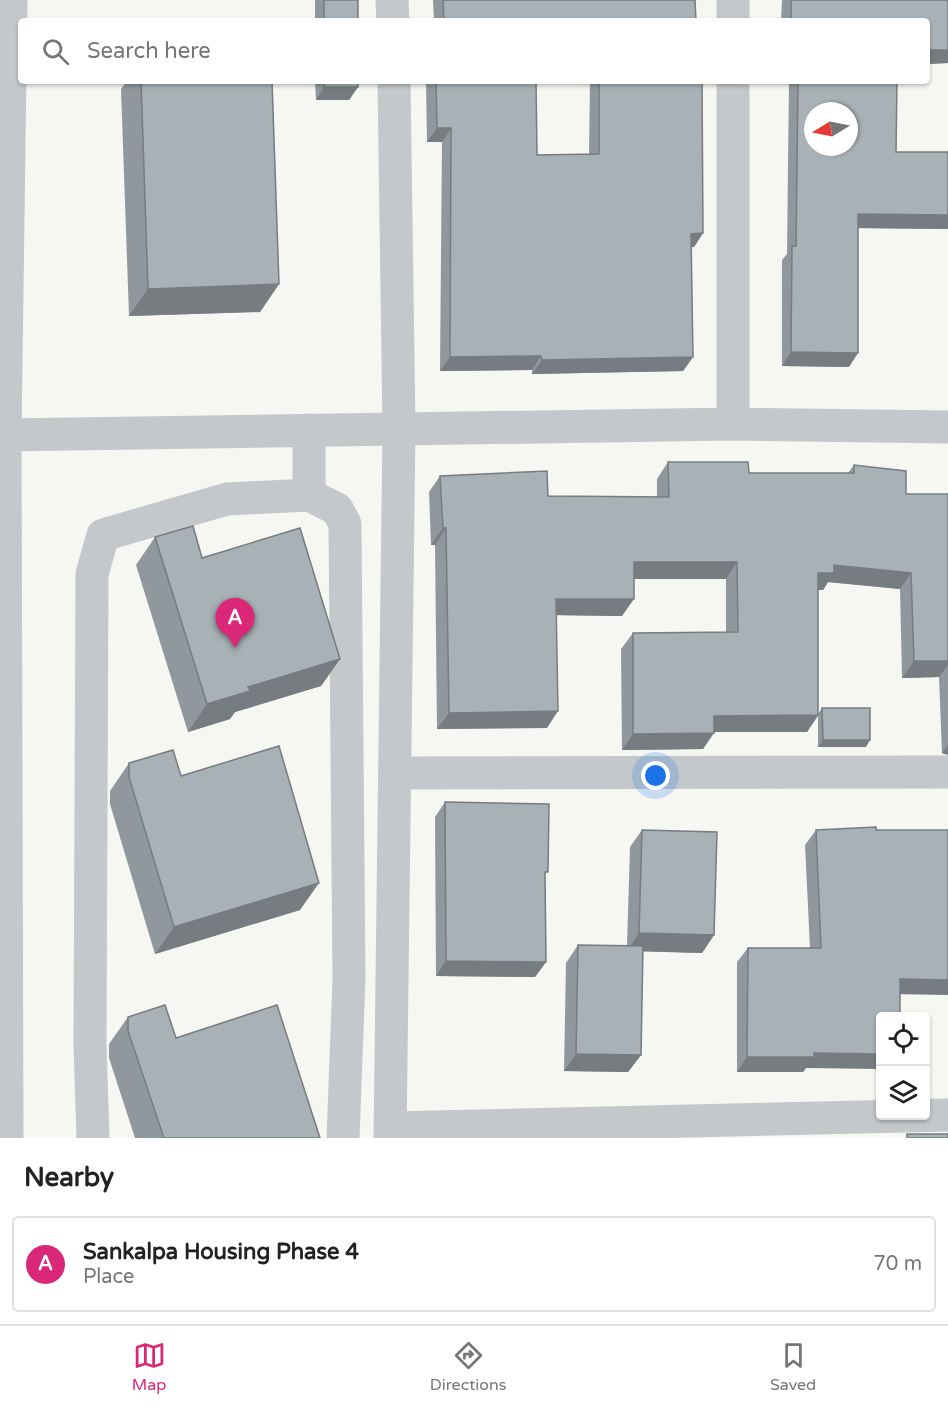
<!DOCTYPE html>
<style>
:root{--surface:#fff;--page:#f6f6f6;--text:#222;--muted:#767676;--line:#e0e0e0;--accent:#db2777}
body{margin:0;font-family:"Varela Round",sans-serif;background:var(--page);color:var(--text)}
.controls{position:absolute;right:18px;bottom:18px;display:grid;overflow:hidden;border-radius:6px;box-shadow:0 2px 4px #0004}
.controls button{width:54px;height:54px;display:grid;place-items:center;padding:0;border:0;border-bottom:2px solid var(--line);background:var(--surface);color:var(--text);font:30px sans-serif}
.compass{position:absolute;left:804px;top:102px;width:54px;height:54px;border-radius:50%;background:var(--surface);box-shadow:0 2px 4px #0004;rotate:260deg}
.you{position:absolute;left:656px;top:776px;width:21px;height:21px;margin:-15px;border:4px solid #fff;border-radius:50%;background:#1a73e8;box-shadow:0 0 0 9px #1a73e833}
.badge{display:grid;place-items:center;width:39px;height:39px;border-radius:50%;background:var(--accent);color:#fff;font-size:20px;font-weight:700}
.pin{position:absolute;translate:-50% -50px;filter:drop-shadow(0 2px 3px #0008)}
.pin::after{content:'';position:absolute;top:32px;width:21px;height:18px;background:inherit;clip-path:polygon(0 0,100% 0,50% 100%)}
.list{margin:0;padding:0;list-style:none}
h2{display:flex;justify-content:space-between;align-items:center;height:78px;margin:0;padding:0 24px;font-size:26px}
h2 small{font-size:20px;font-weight:400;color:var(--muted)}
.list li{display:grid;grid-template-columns:39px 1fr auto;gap:18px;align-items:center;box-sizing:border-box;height:96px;margin:0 12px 12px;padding:0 12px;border:2px solid var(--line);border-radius:6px}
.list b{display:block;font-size:22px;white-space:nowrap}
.list p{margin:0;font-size:20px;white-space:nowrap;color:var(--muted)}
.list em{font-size:20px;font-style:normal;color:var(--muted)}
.icon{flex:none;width:33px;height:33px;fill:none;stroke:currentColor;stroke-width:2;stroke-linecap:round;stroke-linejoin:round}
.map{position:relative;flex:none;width:948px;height:1138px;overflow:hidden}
.search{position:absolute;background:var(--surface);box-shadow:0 2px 4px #0004;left:18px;right:18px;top:18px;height:66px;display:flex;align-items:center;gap:15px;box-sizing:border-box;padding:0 21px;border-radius:6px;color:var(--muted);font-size:22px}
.sheet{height:186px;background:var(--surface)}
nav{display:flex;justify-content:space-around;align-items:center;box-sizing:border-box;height:84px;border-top:2px solid var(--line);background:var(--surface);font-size:16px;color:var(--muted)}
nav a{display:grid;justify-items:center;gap:3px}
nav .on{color:var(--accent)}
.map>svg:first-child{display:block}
</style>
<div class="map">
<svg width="948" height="1138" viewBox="0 0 948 1138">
<rect width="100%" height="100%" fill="#f6f6f3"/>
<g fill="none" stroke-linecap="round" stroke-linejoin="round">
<path stroke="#c4c8cb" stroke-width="33" d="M 392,0 L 393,21
M 733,21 L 733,0
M 733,424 L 733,81
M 309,430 L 309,495
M 5,435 L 733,424 L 948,427
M 396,773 L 948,772
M 390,1128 L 948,1115
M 7,1138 L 5,435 L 11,0
M 93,1138 L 90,1045 L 92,574 L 103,535 L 227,499 L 309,495 L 337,509 L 345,524 L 349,979 L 343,1138
M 390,1138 L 399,429 L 394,81"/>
</g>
<path fill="#90989d" d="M 315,0 L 358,0 L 358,21 L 315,21 Z
M 433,0 L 695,0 L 696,21 L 434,21 Z
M 782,0 L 948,0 L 948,63 L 927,64 L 927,21 L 781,21 Z
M 127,81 L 272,81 L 279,284 L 260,312 L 129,316 L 121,89 Z
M 315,81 L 358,81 L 358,87 L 349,100 L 316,100 Z
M 427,81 L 536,81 L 537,155 L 589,154 L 590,81 L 702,81 L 703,233 L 694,247 L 691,247 L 693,357 L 683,371 L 532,374 L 532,370 L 440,371 L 442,142 L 427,142 L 426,83 Z
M 789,81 L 897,81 L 896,152 L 948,229 L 858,228 L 849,367 L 782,366 L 782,260 L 787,254 Z
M 668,462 L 749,473 L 848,473 L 854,465 L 906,494 L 948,494 L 948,755 L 942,753 L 939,677 L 902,678 L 900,589 L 828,582 L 823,590 L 818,590 L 818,714 L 822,708 L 866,747 L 818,747 L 818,716 L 807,732 L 714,732 L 703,749 L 622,750 L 621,649 L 633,633 L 726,632 L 726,579 L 634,579 L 622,616 L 557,615 L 547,728 L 437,729 L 435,545 L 431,545 L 429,492 L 440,476 L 548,496 L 657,497 L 657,479 Z
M 155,537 L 202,558 L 340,659 L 321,686 L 235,712 L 230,719 L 188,732 L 136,565 Z
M 129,763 L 181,776 L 300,910 L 155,954 L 110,804 L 110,791 Z
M 445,802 L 545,875 L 546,962 L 535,977 L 436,976 L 435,817 Z
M 642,830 L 714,935 L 702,953 L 643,951 L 641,1055 L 628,1072 L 564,1071 L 566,963 L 578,945 L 627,946 L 630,847 Z
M 816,830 L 900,994 L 806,1068 L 803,1072 L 737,1072 L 737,962 L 748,948 L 810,948 L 805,845 Z
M 128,1017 L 176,1038 L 320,1138 L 135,1138 L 109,1058 L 109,1044 Z"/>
<path fill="#767c7f" d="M 927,50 L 948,50 L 948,63 L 927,64 Z
M 324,87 L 358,87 L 349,100 L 316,100 Z
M 437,128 L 451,128 L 442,142 L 427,142 Z
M 858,214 L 948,215 L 948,229 L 848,228 Z
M 703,233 L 694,247 L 681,248 L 691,234 Z
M 279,284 L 260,312 L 129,316 L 148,289 Z
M 791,352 L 858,353 L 849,367 L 782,366 Z
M 541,356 L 532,370 L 440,371 L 450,357 Z
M 693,357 L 683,371 L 532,374 L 542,360 Z
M 443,528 L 446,528 L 435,545 L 431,545 Z
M 634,562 L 737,562 L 726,579 L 622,579 Z
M 834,565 L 911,573 L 900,589 L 828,582 L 823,590 L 806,590 L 818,573 Z
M 556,599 L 634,599 L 622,616 L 545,615 Z
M 340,659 L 321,686 L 235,712 L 230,719 L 188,732 L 207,704 L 248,687 Z
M 914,661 L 948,661 L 948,665 L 939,677 L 902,678 Z
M 558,711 L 547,728 L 437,729 L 449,713 Z
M 818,715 L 807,732 L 702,732 L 714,716 Z
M 714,733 L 703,749 L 622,750 L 633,734 Z
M 823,740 L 870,740 L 866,747 L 818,747 Z
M 948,745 L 948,755 L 942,753 Z
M 319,883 L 300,910 L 155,954 L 174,927 Z
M 639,933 L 714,935 L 702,953 L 627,951 Z
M 446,961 L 546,962 L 535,977 L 436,976 Z
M 900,979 L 948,980 L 948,995 L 890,994 Z
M 814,1053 L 880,1054 L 880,1069 L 806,1068 L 803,1072 L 737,1072 L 747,1057 Z
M 576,1054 L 641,1055 L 628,1072 L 564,1071 Z"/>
<path fill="#a8b1b6" stroke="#767c7f" stroke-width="1.5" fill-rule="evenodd" d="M 324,0 L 358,0 L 358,21 L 324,21 Z
M 443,0 L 695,0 L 696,21 L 444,21 Z
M 791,0 L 948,0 L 948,50 L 927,50 L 927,21 L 791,21 Z
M 141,81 L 272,81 L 279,284 L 148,289 Z
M 324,81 L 358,81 L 358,87 L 324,87 Z
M 436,81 L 536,81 L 537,155 L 599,154 L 599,81 L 702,81 L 703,233 L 691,234 L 693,357 L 542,360 L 541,356 L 450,357 L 451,128 L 437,128 Z
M 798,81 L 897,81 L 896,152 L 948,152 L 948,215 L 858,214 L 858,353 L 791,352 L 792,246 L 796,246 ZM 813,111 L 849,111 L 849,147 L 813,147 Z
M 668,462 L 748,462 L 749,473 L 854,473 L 854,465 L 906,471 L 906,494 L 948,494 L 948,661 L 914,661 L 911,573 L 834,565 L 834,573 L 818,573 L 818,715 L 714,716 L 714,733 L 633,734 L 633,633 L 738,632 L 737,562 L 634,562 L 634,599 L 556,599 L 558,711 L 449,713 L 446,528 L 443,528 L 440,476 L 547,471 L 548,496 L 669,497 Z
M 193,526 L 202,558 L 300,528 L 340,659 L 248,687 L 250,691 L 207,704 L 155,537 Z
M 822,708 L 870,708 L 870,740 L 823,740 Z
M 279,746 L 319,883 L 174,927 L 129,777 L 129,763 L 173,750 L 181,776 Z
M 445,802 L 549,804 L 548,872 L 545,872 L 546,962 L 446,961 Z
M 876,827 L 876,830 L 948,830 L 948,980 L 900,979 L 900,1017 L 880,1017 L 880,1054 L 814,1053 L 814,1057 L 747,1057 L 748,948 L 821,948 L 816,830 Z
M 642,830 L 717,832 L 714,935 L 639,933 Z
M 578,945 L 643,946 L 641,1055 L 576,1054 Z
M 165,1005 L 176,1038 L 277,1005 L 320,1138 L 164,1138 L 128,1031 L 128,1017 Z
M 907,1134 L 948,1134 L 948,1138 L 907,1138 Z"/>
</svg>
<div class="controls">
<button><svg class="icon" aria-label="locate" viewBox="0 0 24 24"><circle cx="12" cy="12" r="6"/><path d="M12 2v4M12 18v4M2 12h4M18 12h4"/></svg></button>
<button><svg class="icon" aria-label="layers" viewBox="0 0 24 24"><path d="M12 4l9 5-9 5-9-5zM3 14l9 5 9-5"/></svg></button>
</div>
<svg class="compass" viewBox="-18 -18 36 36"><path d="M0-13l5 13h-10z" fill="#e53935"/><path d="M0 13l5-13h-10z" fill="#767676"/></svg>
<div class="you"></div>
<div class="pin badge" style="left:235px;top:648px">A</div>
<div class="search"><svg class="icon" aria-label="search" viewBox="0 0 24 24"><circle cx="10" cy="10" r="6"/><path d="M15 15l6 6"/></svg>Search here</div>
</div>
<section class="sheet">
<h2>Nearby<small></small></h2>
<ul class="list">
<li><span class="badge">A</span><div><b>Sankalpa Housing Phase 4</b><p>Place</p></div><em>70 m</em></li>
</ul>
</section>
<nav>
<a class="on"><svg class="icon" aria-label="map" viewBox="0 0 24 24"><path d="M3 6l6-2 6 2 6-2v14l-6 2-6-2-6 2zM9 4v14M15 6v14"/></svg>Map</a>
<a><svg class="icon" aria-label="directions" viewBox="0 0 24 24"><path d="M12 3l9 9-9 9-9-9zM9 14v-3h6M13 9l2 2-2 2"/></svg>Directions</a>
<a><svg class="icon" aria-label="saved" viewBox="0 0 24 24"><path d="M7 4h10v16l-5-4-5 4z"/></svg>Saved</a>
</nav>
